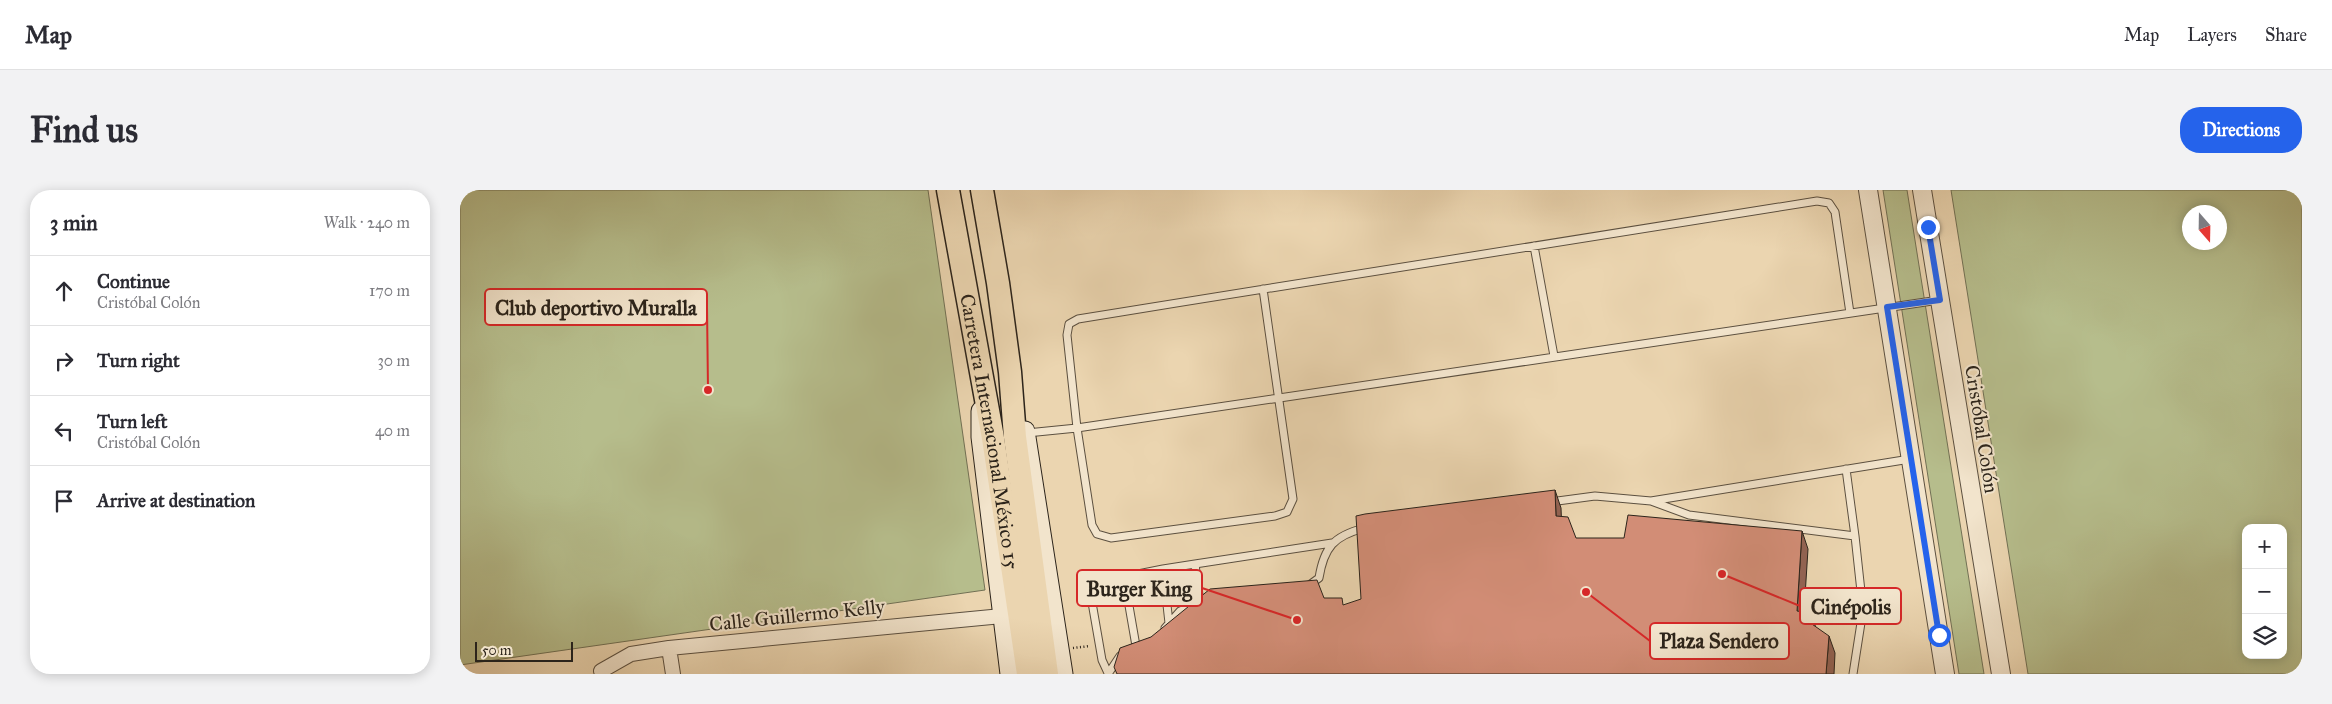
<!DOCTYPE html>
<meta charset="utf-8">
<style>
:root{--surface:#fff;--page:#f2f2f3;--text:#2b2b33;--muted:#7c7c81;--line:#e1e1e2;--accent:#2563eb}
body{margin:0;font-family:"IM FELL Great Primer",serif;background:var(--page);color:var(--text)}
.controls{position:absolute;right:15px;bottom:15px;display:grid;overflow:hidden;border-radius:10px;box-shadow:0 2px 12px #0003}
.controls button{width:45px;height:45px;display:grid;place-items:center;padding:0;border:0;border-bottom:1px solid var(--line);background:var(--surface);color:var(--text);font:25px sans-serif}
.compass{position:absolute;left:1722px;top:15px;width:45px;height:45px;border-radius:50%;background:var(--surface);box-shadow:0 2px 12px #0003;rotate:160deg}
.scale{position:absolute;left:15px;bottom:12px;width:98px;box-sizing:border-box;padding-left:5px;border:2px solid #2c241b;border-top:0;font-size:14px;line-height:18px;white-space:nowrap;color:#2c241b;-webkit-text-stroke:4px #f2e4cc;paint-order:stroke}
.stop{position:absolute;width:15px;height:15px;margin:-11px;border:4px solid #2563eb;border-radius:50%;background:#fff}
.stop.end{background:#2563eb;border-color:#fff;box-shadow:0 1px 5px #0008}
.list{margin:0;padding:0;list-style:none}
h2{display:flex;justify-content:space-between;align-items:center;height:65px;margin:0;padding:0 20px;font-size:21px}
h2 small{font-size:16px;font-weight:400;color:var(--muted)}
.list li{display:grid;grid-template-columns:32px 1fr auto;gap:15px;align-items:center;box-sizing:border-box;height:70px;padding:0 20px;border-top:1px solid var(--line)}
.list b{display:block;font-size:19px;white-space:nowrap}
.list p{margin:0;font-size:16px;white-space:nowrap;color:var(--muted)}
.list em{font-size:16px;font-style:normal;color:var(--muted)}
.icon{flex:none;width:28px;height:28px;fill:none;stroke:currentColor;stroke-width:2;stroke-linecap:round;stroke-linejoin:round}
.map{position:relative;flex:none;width:1842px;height:484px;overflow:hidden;border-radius:20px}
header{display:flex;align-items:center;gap:30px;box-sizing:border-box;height:70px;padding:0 25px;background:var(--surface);border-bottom:1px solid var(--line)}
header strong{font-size:24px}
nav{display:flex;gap:28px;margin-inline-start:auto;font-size:18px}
.intro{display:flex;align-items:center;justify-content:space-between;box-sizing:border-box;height:120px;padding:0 30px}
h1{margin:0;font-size:35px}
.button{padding:12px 22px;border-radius:20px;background:var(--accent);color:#fff;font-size:18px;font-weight:700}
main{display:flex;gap:30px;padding:0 30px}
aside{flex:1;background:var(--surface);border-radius:20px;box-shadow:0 2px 12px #0003}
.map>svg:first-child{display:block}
</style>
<header>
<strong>Map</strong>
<nav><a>Map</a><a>Layers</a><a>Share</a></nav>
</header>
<div class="intro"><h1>Find us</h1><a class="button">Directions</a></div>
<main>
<aside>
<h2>3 min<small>Walk · 240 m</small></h2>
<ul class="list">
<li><svg class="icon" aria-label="ahead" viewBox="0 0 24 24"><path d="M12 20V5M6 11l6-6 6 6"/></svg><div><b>Continue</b><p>Cristóbal Colón</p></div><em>170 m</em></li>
<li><svg class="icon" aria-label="right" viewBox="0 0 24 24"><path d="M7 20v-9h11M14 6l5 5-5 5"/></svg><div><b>Turn right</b></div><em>30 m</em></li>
<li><svg class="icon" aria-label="left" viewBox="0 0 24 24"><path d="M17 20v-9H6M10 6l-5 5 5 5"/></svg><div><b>Turn left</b><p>Cristóbal Colón</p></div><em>40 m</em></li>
<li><svg class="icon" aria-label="arrive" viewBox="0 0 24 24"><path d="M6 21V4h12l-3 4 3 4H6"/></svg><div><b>Arrive at destination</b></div></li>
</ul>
</aside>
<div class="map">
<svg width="1842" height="484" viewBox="0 0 1842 484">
<rect width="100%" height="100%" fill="#ebd5b0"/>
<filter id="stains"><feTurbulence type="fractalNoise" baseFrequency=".004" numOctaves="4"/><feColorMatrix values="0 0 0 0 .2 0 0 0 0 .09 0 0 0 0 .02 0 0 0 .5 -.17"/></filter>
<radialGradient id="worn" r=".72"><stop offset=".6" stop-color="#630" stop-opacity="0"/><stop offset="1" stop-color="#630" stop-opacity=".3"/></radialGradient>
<path fill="#b6bd8c" stroke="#717054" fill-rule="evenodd" d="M 0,0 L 468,0 L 525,400 L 0,475 Z
M 1423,0 L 1447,0 L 1524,484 L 1499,484 Z
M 1491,0 L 1842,0 L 1842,484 L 1568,484 ZM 1730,22 L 1760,22 L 1760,52 L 1730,52 ZM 1786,338 L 1823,338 L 1823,465 L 1786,465 Z"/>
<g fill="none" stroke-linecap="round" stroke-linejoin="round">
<g stroke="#5c5040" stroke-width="9">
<path id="service" d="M 1074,56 L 1094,166
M 803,99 L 833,309 L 827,322 L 815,326 L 651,348 L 637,344 L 632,335 L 617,238 L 607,145 L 609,134 L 618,129 C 864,89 1110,50 1357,11 L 1369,13 L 1375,22 L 1390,123
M 567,243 L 617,238 L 1479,110
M 1386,279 L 1395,346 L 1403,420 L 1393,484
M 1191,311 L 1229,325 L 1395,346
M 1090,312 L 1135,306 L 1191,311 L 1450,269
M 664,387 L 676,456
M 848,396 L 859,388 C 864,357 874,346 904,338
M 740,413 L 735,374 L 872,353
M 709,433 L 703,379 L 735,374
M 705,438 L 720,421 L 733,416
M 648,483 L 642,470 L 630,401 L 643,391 L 703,379
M 648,484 L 660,466"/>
</g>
<g stroke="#5c5040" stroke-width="16">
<path id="minor" d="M 209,458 L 213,484
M 141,481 L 171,464 L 209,458 L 542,426"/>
</g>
<g stroke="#5c5040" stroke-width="20">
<path id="tertiary" d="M 1408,0 L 1485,484
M 1462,0 L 1541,484"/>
</g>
<g stroke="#2c241b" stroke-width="21">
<path id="secondary" d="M 521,221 L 521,247 L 550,484
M 565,241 L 603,484"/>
</g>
<g stroke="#2c241b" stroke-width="25">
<g id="trunk">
<path id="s1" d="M 488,0 L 533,248 L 568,484"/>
<path d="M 522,0 L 538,93 L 550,182 L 555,247 L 587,484"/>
</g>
</g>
<path stroke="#2c241b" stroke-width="2.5" stroke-dasharray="1 2.5" stroke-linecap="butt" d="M 613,458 L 630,456"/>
<use href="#service" stroke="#f2e4cc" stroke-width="7"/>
<use href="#minor" stroke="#f2e4cc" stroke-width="14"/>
<use href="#tertiary" stroke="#f2e4cc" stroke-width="18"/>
<use href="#secondary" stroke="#f2e4cc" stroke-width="19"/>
<use href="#trunk" stroke="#ebd5b0" stroke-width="22"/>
</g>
<path fill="#936353" stroke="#2c241b" d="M 1095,300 L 1101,318 L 1102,343 L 1096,326 Z
M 1342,341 L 1348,359 L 1343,438 L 1337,421 Z
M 1350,423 L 1357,440 L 1349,432 Z
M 1369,446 L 1375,463 L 1374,484 L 1366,484 Z"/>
<path fill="#d28d76" stroke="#2c241b" d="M 1095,300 L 1096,326 L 1108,327 L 1116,348 L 1164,348 L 1168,325 L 1342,341 L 1337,421 L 1350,423 L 1349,432 L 1369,446 L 1366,484 L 657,484 L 654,477 L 660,458 L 691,447 L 750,399 L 857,390 L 864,408 L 882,408 L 883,415 L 901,409 L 896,326 L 905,324 Z"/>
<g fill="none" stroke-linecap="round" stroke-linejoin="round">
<path stroke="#2563eb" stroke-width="6" d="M 1468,37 L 1480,110 L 1427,117 L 1479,445"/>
</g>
<g text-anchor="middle" stroke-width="4" stroke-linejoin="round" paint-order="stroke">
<g font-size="20" fill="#2c241b" stroke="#f2e4cc">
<text transform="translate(1522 239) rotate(81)" y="7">Cristóbal Colón</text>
<text dy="7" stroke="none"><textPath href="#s1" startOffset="245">Carretera Internacional México 15</textPath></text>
<text transform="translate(337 425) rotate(-6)" y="7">Calle Guillermo Kelly</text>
</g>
</g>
<path fill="none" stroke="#d62828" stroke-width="2" d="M248 200L247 117M837 430L742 398M1262 384L1340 416M1126 402L1190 451"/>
<g fill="#d62828" stroke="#f2e4cc" stroke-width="2">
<circle cx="248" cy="200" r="5"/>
<circle cx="837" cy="430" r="5"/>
<circle cx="1262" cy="384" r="5"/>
<circle cx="1126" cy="402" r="5"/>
</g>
<g fill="#f2e4cc" stroke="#d62828" stroke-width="2">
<rect x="25" y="99" width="222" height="36" rx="5"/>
<rect x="617" y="380" width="125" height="36" rx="5"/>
<rect x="1340" y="398" width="101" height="36" rx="5"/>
<rect x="1190" y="433" width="139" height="36" rx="5"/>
</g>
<g font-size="21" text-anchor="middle" font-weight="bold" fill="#2c241b">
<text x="136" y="125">Club deportivo Muralla</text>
<text x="679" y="406">Burger King</text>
<text x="1391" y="424">Cinépolis</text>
<text x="1259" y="458">Plaza Sendero</text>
</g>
<rect width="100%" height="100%" filter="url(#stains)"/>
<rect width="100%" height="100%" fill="url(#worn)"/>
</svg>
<div class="controls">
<button>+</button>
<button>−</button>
<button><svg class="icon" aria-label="layers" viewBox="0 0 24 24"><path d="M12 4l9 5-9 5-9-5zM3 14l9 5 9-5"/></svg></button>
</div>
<svg class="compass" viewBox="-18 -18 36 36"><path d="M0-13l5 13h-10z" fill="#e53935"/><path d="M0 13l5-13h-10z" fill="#7c7c81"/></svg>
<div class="scale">50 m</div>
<div class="stop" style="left:1479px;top:445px"></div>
<div class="stop end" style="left:1468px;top:37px"></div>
</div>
</main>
